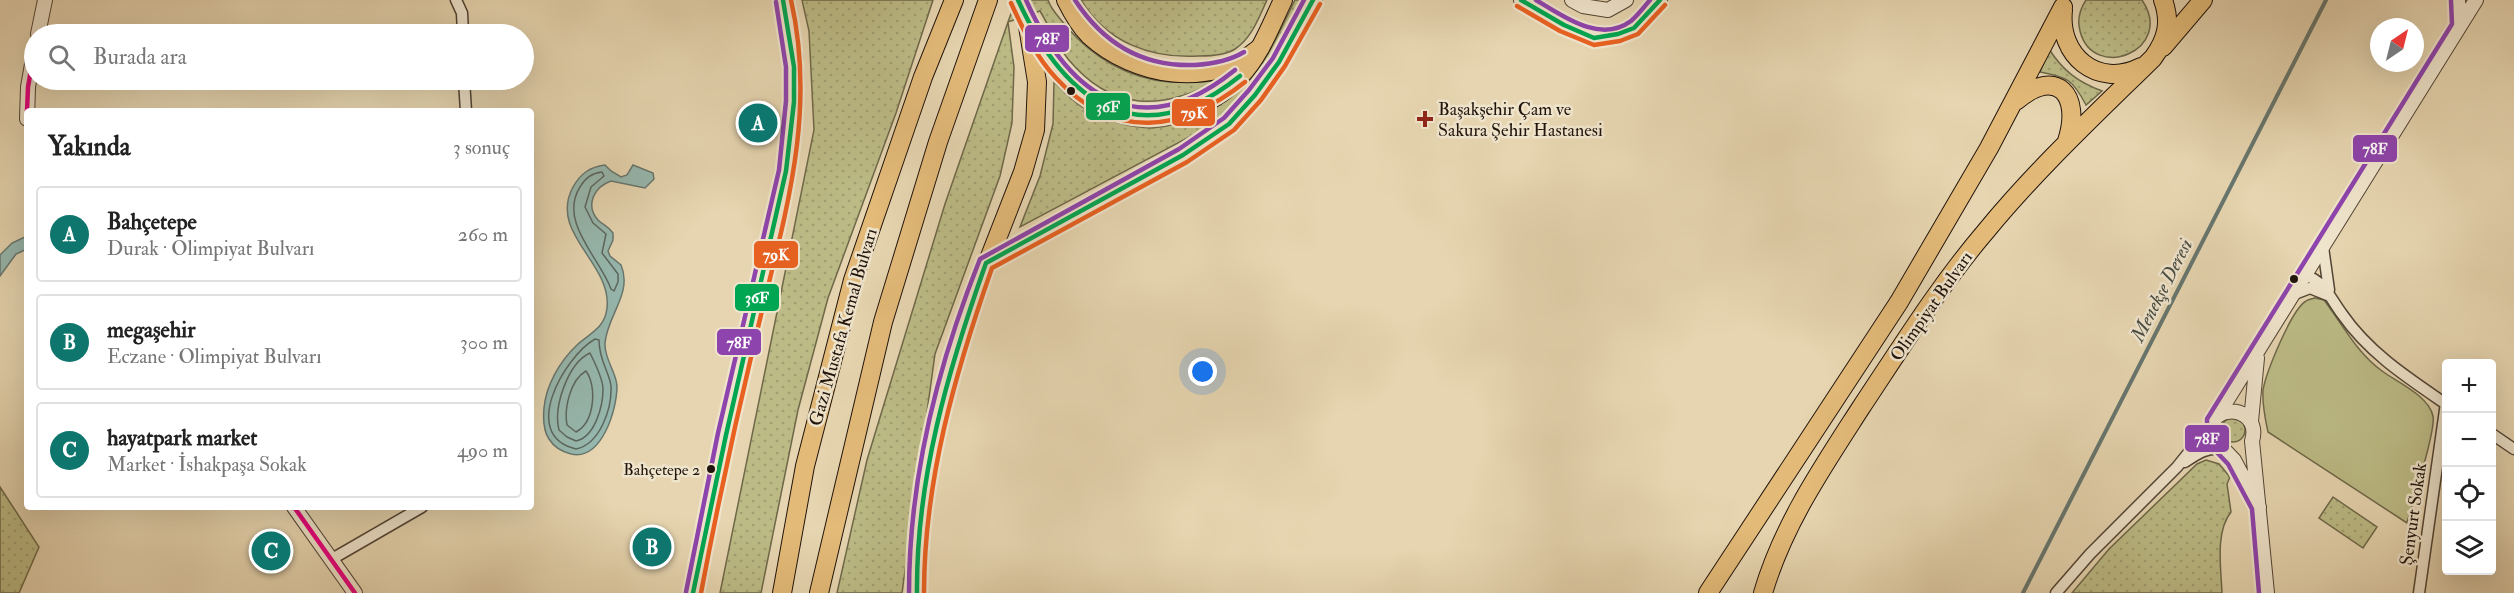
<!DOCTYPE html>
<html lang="tr">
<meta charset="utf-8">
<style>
:root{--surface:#fff;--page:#f6f6f6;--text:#222;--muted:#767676;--line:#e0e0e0;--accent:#0f766e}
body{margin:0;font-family:"IM FELL Double Pica",serif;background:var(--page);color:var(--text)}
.controls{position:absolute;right:18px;bottom:18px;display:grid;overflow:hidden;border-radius:6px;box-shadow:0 6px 24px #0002}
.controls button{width:54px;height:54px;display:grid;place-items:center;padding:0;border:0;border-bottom:2px solid var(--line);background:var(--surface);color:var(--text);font:30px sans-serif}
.compass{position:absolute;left:2370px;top:18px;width:54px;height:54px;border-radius:50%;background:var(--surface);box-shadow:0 6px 24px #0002;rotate:35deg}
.you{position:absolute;left:1203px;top:372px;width:21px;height:21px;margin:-15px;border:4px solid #fff;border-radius:50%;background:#1a73e8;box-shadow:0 0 0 9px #1a73e833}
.badge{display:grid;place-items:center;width:39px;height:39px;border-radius:50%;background:var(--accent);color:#fff;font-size:20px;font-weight:700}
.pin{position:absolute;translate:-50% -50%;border:3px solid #fff;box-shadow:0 2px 6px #0006}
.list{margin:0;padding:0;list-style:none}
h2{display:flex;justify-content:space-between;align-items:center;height:78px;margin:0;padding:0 24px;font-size:26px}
h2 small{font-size:20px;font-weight:400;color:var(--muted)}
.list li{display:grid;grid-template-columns:39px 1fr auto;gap:18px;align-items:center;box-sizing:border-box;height:96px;margin:0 12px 12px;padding:0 12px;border:2px solid var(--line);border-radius:6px}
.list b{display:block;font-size:22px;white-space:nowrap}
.list p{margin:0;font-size:20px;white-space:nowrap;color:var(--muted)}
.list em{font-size:20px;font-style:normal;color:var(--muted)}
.icon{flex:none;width:33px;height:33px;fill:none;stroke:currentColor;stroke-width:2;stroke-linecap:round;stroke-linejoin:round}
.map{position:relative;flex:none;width:2514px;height:593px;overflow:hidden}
.search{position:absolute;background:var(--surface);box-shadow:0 6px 24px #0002;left:24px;top:24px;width:510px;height:66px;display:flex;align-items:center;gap:15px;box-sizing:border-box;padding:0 21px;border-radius:33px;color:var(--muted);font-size:22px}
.panel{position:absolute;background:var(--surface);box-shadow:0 6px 24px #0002;left:24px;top:108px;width:510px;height:402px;border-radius:6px}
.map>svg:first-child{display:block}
</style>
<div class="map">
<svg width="2514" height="593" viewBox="0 0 2514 593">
<defs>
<pattern id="grass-dots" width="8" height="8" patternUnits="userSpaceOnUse" patternTransform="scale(1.5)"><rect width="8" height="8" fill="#bcbb86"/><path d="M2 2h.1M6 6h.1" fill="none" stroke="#a1a072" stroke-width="1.8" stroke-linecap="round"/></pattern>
</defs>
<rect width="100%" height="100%" fill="#e6d5b0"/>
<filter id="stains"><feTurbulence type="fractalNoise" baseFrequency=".00333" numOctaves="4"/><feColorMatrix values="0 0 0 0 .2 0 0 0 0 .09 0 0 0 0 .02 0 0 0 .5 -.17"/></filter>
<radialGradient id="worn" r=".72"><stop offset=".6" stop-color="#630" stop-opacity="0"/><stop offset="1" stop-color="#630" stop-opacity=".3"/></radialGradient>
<path fill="url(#grass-dots)" stroke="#6e6849" stroke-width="1.5" d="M 802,0 L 933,0 L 896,113 L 828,298 L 798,410 L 761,593 L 720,593 L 814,130 L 809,31 Z
M 1016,0 L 1048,0 C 1051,10 1060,18 1066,26 C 1092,57 1129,79 1170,82 C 1185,83 1201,81 1217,81 C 1161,111 1111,111 1068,59 C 1057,45 1049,26 1040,11 L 1008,22 L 1014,67 L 1012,123 L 1000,176 L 935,354 L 902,593 L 837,593 L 867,460 L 945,204 L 1008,22 Z
M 1081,0 L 1267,0 C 1259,17 1252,38 1235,49 C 1226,55 1209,56 1199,56 C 1151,59 1106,42 1081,0 Z
M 1295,0 L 1303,0 L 1269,65 L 1250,91 L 1210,126 L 1020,227 L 1040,176 L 1053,124 L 1054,82 C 1064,91 1074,103 1086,109 C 1104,120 1130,128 1152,128 C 1185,126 1224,107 1246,84 C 1268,60 1281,28 1295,0 Z
M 2086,0 L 2142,0 C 2176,50 2093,83 2080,31 C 2077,20 2080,9 2086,0 Z
M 2049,49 C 2063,71 2078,82 2102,91 L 2086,105 C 2073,80 2068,77 2040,72 Z
M2221 430a12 12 0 1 1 24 0a12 12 0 1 1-24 0Z
M 2206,460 L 2219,464 L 2230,477 L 2227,484 L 2231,512 C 2215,532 2221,568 2222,593 L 2072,593 L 2109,549 L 2197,464 Z
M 0,487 L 39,547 L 19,593 L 0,593 Z
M 2333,497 L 2377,527 L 2363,548 L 2319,518 Z"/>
<path fill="#bcbb86" stroke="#6e6849" stroke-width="1.5" d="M 2315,298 L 2324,300 C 2343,325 2356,352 2382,371 C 2397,382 2429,396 2433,416 C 2436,431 2412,503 2407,523 L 2268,432 C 2265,418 2262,405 2263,390 C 2266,373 2291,310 2306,301 C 2309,299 2312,299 2315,298 Z"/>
<path fill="#96b8af" stroke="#67766e" stroke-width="1.5" d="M 605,165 L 611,171 L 621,177 L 627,175 L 633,165 L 653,173 L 654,179 L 645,188 L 611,181 C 594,187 585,205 598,220 C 603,225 608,226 613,233 L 613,240 L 608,251 L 610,256 L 621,265 C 633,293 607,316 605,343 C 604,359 616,371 617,386 C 617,409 602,461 571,454 C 563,452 554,447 549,439 C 543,430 543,419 544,408 C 546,385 560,361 577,345 C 590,333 605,328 607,308 C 612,263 548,233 573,187 C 581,173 590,167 605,165 Z
M 27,236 L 27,249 L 16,254 L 0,276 L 0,255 L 12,243 Z"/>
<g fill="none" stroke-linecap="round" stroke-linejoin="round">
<path stroke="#5b665e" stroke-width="1.5" d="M 602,172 L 604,176 L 591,187 L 585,207 L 593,223 L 606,234 L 602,253 L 618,274 L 618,282 L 614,291 L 611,289 C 600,258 558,222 580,187 C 585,178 592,173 602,172 Z
M 595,339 L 599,340 C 599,361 609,371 611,386 C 612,409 600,444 576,449 C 519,436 564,357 595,339 Z
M 590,353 C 594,361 603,379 603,389 C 603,406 595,437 576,441 L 567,437 L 559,430 C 553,407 568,363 590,353 Z
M 586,371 C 597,386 595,422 576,432 L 567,425 C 564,409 570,380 586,371 Z"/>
<path stroke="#67766e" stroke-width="4" d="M 2023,593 L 2326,0"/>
<path stroke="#beae8f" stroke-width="18" stroke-dasharray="18 9" stroke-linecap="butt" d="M 1018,0 L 1027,20"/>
<g stroke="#524435" stroke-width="13">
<path id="minor" d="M 456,0 L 462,13 L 463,34
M 464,80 L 466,111
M 2323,247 L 2329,290
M 2305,275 C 2325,282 2330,298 2342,314 C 2369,353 2408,378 2446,404
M 2292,295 L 2310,288 L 2330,296
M 2492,434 L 2514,449
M 2185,462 C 2198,453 2207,447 2223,449
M 332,559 L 422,507
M 2056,593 L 2090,554 L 2177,467 L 2214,421
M 2419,593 L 2446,403"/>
</g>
<g stroke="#524435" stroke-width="16">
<path id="tertiary" d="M 1521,0 L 1564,25 L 1594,38 L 1618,34 L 1634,28 L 1660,0
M 1572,0 L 1583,6 L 1608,10 L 1626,0
M 2458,0 L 2460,25
M 38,34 L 45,0
M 27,119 L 28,87 L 34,53
M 2217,416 C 2237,404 2259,418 2252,441 L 2267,593
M 2251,421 L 2257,358
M 294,507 L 355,593
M 2259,507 L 2234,460 L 2214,439 L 2214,421 L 2476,0"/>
</g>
<g stroke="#20140c" stroke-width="20">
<path id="primary" d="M 2063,10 C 2058,55 2097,89 2141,67
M 1031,27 C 1041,42 1050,60 1061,73 C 1108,128 1192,129 1240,76 C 1260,55 1271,25 1283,0
M 2163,47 L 2203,0
M 2016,101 C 2057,66 2082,95 2067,141
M 986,263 L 1183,155 L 1229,124 L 1255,95 L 1279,62 L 1313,0
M 693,593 C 709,508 728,424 747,340 C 768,251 797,160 794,67 C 793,44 788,22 783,0
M 917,593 L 918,534 L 939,408 L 971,305 L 1023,172 L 1035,130 L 1037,82 L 1027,20
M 1708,593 L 1899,302 L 1989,148 L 2063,7
M 1763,593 C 1783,525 1822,468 1860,409 C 1900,349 1939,286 1986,231 C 2037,169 2096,114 2153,58 C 2167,39 2171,22 2163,0"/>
</g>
<g stroke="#20140c" stroke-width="20">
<path id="trunk" d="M 1066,0 C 1072,12 1079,25 1089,35 C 1135,77 1211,89 1260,48
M 782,593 L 805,466 L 853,280 L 923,77 L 954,0
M 819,593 L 883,322 L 938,142 L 988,0"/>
</g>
<use href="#minor" stroke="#efe4cc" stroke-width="10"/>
<use href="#tertiary" stroke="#efe4cc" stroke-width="14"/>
<use href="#primary" stroke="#e3ba78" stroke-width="18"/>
<use href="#trunk" stroke="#e3ba78" stroke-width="18"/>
<g stroke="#efe4cc" stroke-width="9">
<path id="bus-1" d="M 1018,0 C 1065,103 1139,157 1240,76
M 1521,0 L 1564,25 L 1594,38 L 1618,34 L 1634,28 L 1660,0
M 693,593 L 726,435 L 786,171 L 794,102 L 794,67 L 783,0
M 917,593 C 916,479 948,370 986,263 L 1183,155 L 1229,124 L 1255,95 L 1279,62 L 1313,0"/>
</g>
<g stroke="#efe4cc" stroke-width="9">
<path id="bus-2" d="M 1011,3 C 1023,29 1036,57 1056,78 C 1115,142 1182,132 1245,82
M 1517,6 L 1560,31 L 1594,45 L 1620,41 L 1638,34 L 1665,5
M 701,593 C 717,508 735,424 755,340 C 782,224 818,119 791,0
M 924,593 C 924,481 955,373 992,268 L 1187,162 L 1234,130 L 1261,100 L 1285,66 L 1320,4"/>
</g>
<g stroke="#efe4cc" stroke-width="9">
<path id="bus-3" d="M 1026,0 C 1070,98 1141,146 1235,70
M 1075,0 C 1103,43 1143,67 1195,65 C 1212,64 1229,61 1244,52
M 1536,0 C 1563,16 1600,44 1631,21 C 1638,15 1644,7 1650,0
M 686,592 L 718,433 L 779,170 L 786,101 L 786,67 L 776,2
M 909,593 C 909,479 938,364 980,259 L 1179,149 L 1224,118 L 1249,90 L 1273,58 L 1304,0
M 2259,593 L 2252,509 L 2228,464 L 2207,442 L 2207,419 L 2452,24 L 2451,1"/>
</g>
<g stroke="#efe4cc" stroke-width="9">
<path id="bus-4" d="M 27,111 L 28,87 L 34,53
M 294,507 L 355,593"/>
</g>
<use href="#bus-1" stroke="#00a651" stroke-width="4.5"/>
<use href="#bus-2" stroke="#e86121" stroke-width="4.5"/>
<use href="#bus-3" stroke="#8e44ad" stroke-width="4.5"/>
<use href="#bus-4" stroke="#e5007d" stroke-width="4.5"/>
</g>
<g fill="#20140c" stroke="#efe4cc" stroke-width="2">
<circle cx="1071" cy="91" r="5"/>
<circle cx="2294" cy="279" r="5"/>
<circle cx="711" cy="469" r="5"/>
</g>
<path fill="#8f2418" stroke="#efe4cc" stroke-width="2" d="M1422 110h6v6h6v6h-6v6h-6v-6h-6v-6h6z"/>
<g text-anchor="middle" stroke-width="5" stroke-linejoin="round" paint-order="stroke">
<g font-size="16" fill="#20140c" stroke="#efe4cc" text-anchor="end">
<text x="700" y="475">Bahçetepe 2</text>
</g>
<g font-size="18" fill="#20140c" stroke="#efe4cc" text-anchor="start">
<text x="1438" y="115">Başakşehir Çam ve<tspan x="1438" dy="21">Sakura Şehir Hastanesi</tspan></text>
</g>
<g font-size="18" fill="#20140c" stroke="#efe4cc">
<text transform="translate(1931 306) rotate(-55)" y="6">Olimpiyat Bulvarı</text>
<text transform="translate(843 327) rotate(-74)" y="6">Gazi Mustafa Kemal Bulvarı</text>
<text transform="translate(2413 514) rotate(-82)" y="6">Şenyurt Sokak</text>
</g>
<g font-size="20" font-style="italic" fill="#494d45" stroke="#efe4cc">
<text transform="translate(2161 290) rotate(-63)" y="7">Menekşe Deresi</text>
</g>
</g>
<g stroke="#efe4cc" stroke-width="2">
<rect x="1024" y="24" width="46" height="29" rx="6" fill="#8e44ad"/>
<rect x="1085" y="92" width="46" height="29" rx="6" fill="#00a651"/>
<rect x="1171" y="98" width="45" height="29" rx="6" fill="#e86121"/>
<rect x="2352" y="134" width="46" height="29" rx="6" fill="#8e44ad"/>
<rect x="753" y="240" width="46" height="29" rx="6" fill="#e86121"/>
<rect x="734" y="283" width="46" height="29" rx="6" fill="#00a651"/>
<rect x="716" y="328" width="46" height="28" rx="6" fill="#8e44ad"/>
<rect x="2184" y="424" width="46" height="29" rx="6" fill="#8e44ad"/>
</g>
<g font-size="16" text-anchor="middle" font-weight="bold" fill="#fff">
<text x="1047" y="44">78F</text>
<text x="1108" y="112">36F</text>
<text x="1194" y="118">79K</text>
<text x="2375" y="154">78F</text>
<text x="776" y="260">79K</text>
<text x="757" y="303">36F</text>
<text x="739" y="348">78F</text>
<text x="2207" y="444">78F</text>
</g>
<rect width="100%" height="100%" filter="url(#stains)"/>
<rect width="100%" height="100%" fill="url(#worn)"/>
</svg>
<div class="controls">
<button>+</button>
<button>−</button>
<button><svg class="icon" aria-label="locate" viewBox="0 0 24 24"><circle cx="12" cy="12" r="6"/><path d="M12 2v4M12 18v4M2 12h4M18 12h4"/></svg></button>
<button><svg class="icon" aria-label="layers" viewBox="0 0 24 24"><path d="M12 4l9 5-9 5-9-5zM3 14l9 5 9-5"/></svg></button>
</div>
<svg class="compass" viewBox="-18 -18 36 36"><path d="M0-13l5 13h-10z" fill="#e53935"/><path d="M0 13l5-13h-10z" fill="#767676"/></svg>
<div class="you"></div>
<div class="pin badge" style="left:758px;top:123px">A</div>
<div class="pin badge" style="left:652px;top:547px">B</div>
<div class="pin badge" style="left:271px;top:551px">C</div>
<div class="search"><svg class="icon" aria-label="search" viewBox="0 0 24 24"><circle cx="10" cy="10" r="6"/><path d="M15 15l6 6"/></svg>Burada ara</div>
<section class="panel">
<h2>Yakında<small>3 sonuç</small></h2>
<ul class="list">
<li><span class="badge">A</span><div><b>Bahçetepe</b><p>Durak · Olimpiyat Bulvarı</p></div><em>260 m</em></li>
<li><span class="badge">B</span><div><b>megaşehir</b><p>Eczane · Olimpiyat Bulvarı</p></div><em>300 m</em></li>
<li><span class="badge">C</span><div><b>hayatpark market</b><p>Market · İshakpaşa Sokak</p></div><em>490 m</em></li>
</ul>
</section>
</div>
